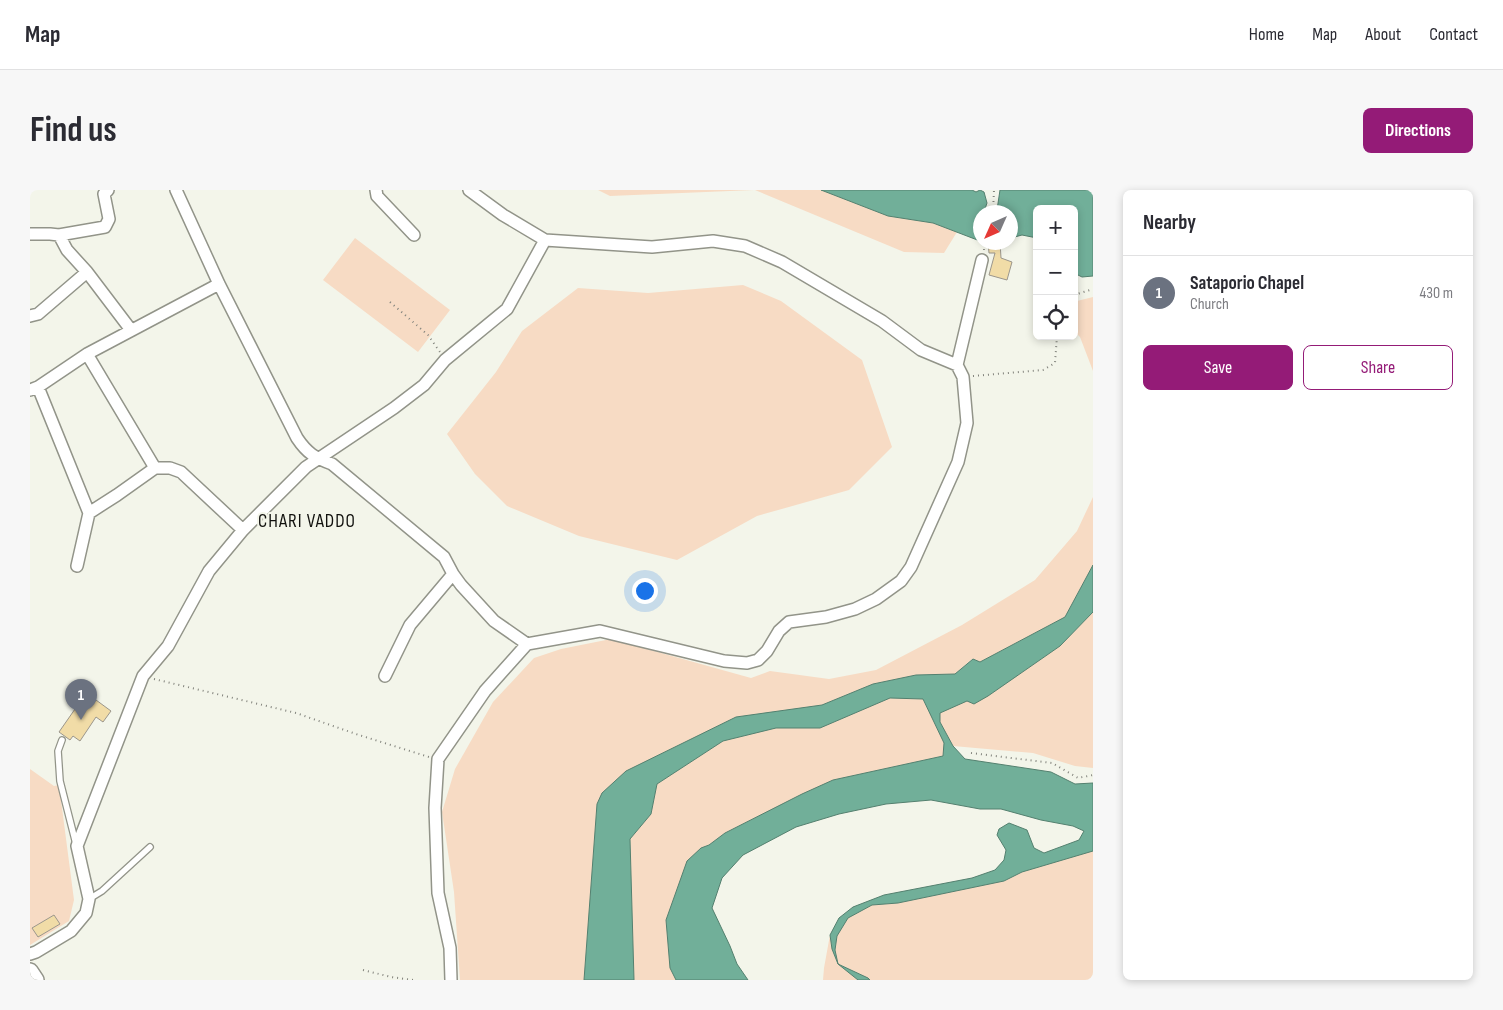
<!DOCTYPE html>
<meta charset="utf-8">
<style>
:root{--surface:#fff;--page:#f7f7f7;--text:#2b2b33;--muted:#7c7c81;--line:#e1e1e2;--accent:#941b77}
body{margin:0;font-family:"Sofia Sans Condensed",sans-serif;background:var(--page);color:var(--text)}
.controls{position:absolute;right:15px;top:15px;display:grid;overflow:hidden;border-radius:8px;box-shadow:0 2px 8px #0003}
.controls button{width:45px;height:45px;display:grid;place-items:center;padding:0;border:0;border-bottom:1px solid var(--line);background:var(--surface);color:var(--text);font:25px sans-serif}
.compass{position:absolute;left:943px;top:15px;width:45px;height:45px;border-radius:50%;background:var(--surface);box-shadow:0 2px 8px #0003;rotate:225deg}
.you{position:absolute;left:614px;top:400px;width:18px;height:18px;margin:-12px;border:4px solid #fff;border-radius:50%;background:#1a73e8;box-shadow:0 0 0 8px #1a73e833}
.badge{display:grid;place-items:center;width:32px;height:32px;border-radius:50%;background:var(--accent);color:#fff;font-size:16px;font-weight:700}
.pin{position:absolute;translate:-50% -41px;filter:drop-shadow(0 1px 2px #0008)}
.pin::after{content:'';position:absolute;top:26px;width:18px;height:15px;background:inherit;clip-path:polygon(0 0,100% 0,50% 100%)}
.list{margin:0;padding:0;list-style:none}
h2{display:flex;justify-content:space-between;align-items:center;height:65px;margin:0;padding:0 20px;font-size:21px}
h2 small{font-size:16px;font-weight:400;color:var(--muted)}
.list li{display:grid;grid-template-columns:32px 1fr auto;gap:15px;align-items:center;box-sizing:border-box;height:75px;padding:0 20px;border-top:1px solid var(--line)}
.list b{display:block;font-size:19px;white-space:nowrap}
.list p{margin:0;font-size:16px;white-space:nowrap;color:var(--muted)}
.list em{font-size:16px;font-style:normal;color:var(--muted)}
.actions{display:flex;gap:10px;padding:15px 20px}
.actions a{flex:1;padding:11px 0;border:1px solid var(--accent);border-radius:8px;text-align:center;font-size:18px;color:var(--accent)}
.actions .main{background:var(--accent);color:#fff}
.icon{flex:none;width:28px;height:28px;fill:none;stroke:currentColor;stroke-width:2;stroke-linecap:round;stroke-linejoin:round}
.map{position:relative;flex:none;width:1063px;height:790px;overflow:hidden;border-radius:8px}
header{display:flex;align-items:center;gap:30px;box-sizing:border-box;height:70px;padding:0 25px;background:var(--surface);border-bottom:1px solid var(--line)}
header strong{font-size:24px}
nav{display:flex;gap:28px;margin-inline-start:auto;font-size:18px}
.intro{display:flex;align-items:center;justify-content:space-between;box-sizing:border-box;height:120px;padding:0 30px}
h1{margin:0;font-size:35px}
.button{padding:12px 22px;border-radius:8px;background:var(--accent);color:#fff;font-size:18px;font-weight:700}
main{display:flex;gap:30px;padding:0 30px}
aside{flex:1;background:var(--surface);border-radius:8px;box-shadow:0 2px 8px #0003}
.map>svg:first-child{display:block}
</style>
<header>
<strong>Map</strong>
<nav><a>Home</a><a>Map</a><a>About</a><a>Contact</a></nav>
</header>
<div class="intro"><h1>Find us</h1><a class="button">Directions</a></div>
<main>
<div class="map">
<svg width="1063" height="790" viewBox="0 0 1063 790">
<rect width="100%" height="100%" fill="#f3f5ea"/>
<path fill="#f7dbc4" d="M 568,0 L 724,0 L 580,6 Z
M 725,0 L 791,0 L 858,26 L 903,33 L 927,42 L 914,63 L 874,62 Z
M 325,48 L 420,120 L 388,162 L 293,90 Z
M 713,95 L 751,111 L 832,170 L 862,257 L 819,300 L 727,326 L 647,370 L 549,346 L 477,316 L 445,284 L 417,244 L 466,182 L 492,141 L 548,98 L 618,103 Z
M 1063,107 L 1063,181 L 1050,147 L 1044,141 L 1044,114 L 1047,111 Z
M 1063,307 L 1063,375 L 1035,427 L 950,472 L 942,469 L 925,484 L 886,485 L 843,494 L 792,515 L 706,527 L 567,614 L 554,790 L 430,790 L 424,702 L 412,622 L 425,579 L 463,512 L 504,468 L 531,459 L 581,449 L 721,488 L 740,481 L 799,489 L 846,480 L 932,435 L 1005,390 L 1047,341 Z
M 1063,422 L 1063,578 L 1045,576 L 1003,563 L 923,556 L 910,532 L 910,522 L 937,511 L 958,506 L 1030,456 Z
M 860,508 L 893,509 L 914,553 L 913,566 L 803,590 L 695,643 L 679,655 L 671,658 L 636,730 L 640,778 L 646,790 L 604,790 L 600,649 L 621,624 L 627,594 L 693,551 L 746,538 L 790,538 Z
M 0,579 L 24,596 L 29,595 L 44,710 L 39,731 L 0,755 Z
M 1059,661 L 1063,661 L 1063,790 L 840,790 L 838,788 L 811,775 L 828,790 L 793,790 L 794,778 L 800,745 L 802,759 L 807,772 L 805,760 L 807,746 L 818,728 L 842,715 L 868,713 L 974,691 L 992,682 Z"/>
<path fill="#71af99" stroke="#54806f" d="M 791,0 L 942,0 L 946,2 L 950,0 L 954,2 L 957,13 L 954,22 L 951,22 L 950,42 L 946,42 L 950,47 L 950,51 L 903,33 L 858,26 Z
M 970,0 L 1063,0 L 1063,86 L 1052,87 L 1044,83 L 1044,19 L 1007,19 L 1007,48 L 992,45 L 981,48 L 981,22 L 970,22 L 967,20 Z
M 1063,375 L 1063,422 L 1030,456 L 958,506 L 944,514 L 937,511 L 910,523 L 910,532 L 923,556 L 935,569 L 1021,582 L 1045,594 L 1063,593 L 1063,661 L 992,682 L 974,691 L 868,713 L 842,715 L 818,728 L 807,746 L 805,760 L 808,774 L 838,788 L 840,790 L 828,790 L 808,774 L 802,759 L 800,745 L 809,728 L 823,717 L 854,705 L 942,688 L 965,680 L 974,670 L 976,660 L 967,645 L 969,639 L 979,633 L 997,640 L 1004,658 L 1014,663 L 1049,650 L 1054,641 L 1043,636 L 1011,630 L 971,619 L 950,619 L 901,610 L 856,614 L 809,624 L 766,637 L 713,665 L 692,688 L 682,718 L 700,756 L 707,774 L 718,790 L 646,790 L 640,778 L 636,730 L 657,671 L 671,658 L 679,655 L 695,643 L 772,604 L 803,590 L 913,566 L 914,553 L 893,509 L 860,508 L 790,538 L 746,538 L 693,551 L 627,594 L 621,624 L 600,649 L 604,790 L 554,790 L 567,614 L 572,603 L 596,581 L 706,527 L 792,515 L 843,494 L 886,485 L 925,484 L 943,469 L 950,472 L 1035,427 Z"/>
<path fill="#f1dca7" stroke="#9b968c" d="M 958,52 L 970,52 L 971,68 L 982,72 L 977,90 L 959,85 L 965,63 L 959,63 Z
M 52,509 L 61,516 L 66,510 L 81,521 L 73,532 L 66,527 L 50,551 L 43,546 L 40,550 L 29,542 Z
M 24,725 L 30,734 L 8,747 L 2,738 Z"/>
<g fill="none" stroke-linecap="round" stroke-linejoin="round">
<g stroke="#929489" stroke-width="8">
<path id="service" d="M 32,550 L 28,561 L 30,591 L 46,654
M 59,709 L 72,701 L 120,657"/>
</g>
<g stroke="#929489" stroke-width="14">
<path id="minor" d="M 146,0 L 189,94 L 267,248 C 277,263 285,268 302,274 L 414,367 L 423,384 L 431,395 L 464,431 L 497,454
M 346,0 L 347,6 L 384,45
M 439,0 L 473,25 L 515,50 L 622,57 L 683,51 L 715,56 L 752,72 L 852,131 L 891,160 L 927,175
M 0,44 L 20,44 L 29,45 L 75,37 L 79,29 L 74,4 L 78,0
M 29,45 L 37,60 L 57,82 L 101,140
M 0,126 L 8,124 L 57,82
M 57,164 L 125,278 L 87,305 L 59,323
M 8,197 L 59,323 L 47,376
M 0,200 L 8,197 L 57,164 L 189,94
M 125,278 L 140,278 L 151,282 L 213,340
M 355,486 L 380,435 L 423,384
M 0,764 L 6,762 L 41,741 L 56,723 L 59,709 L 47,656 L 113,486 L 138,456 L 179,381 L 213,340 L 276,277 L 364,218 L 394,195 L 415,170 L 477,119 L 515,50
M 421,790 L 420,758 L 408,703 L 405,618 L 408,569 L 455,501 L 497,454 L 570,441 L 694,471 L 717,473 L 728,470 L 737,461 L 749,441 L 759,432 L 796,427 L 825,419 L 846,409 L 871,391 L 881,377 L 928,272 L 937,233 L 933,187 L 927,175 L 952,70"/>
</g>
<g stroke="#929489" stroke-width="18">
<path id="secondary" d="M 0,781 L 6,790"/>
</g>
<path stroke="#82837c" stroke-width="2" stroke-dasharray="1 4" stroke-linecap="butt" d="M 963,22 L 964,0
M 954,60 L 955,52
M 1044,105 L 1063,99
M 360,112 L 398,145 L 410,162
M 943,186 L 1013,180 L 1025,173 L 1027,146
M 124,489 L 266,523 L 326,544 L 399,567
M 941,563 L 1022,573 L 1048,588 L 1063,585
M 333,780 L 361,787 L 383,790"/>
<use href="#service" stroke="#fff" stroke-width="5.5"/>
<use href="#minor" stroke="#fff" stroke-width="11"/>
<use href="#secondary" stroke="#fff" stroke-width="15"/>
</g>
<g text-anchor="middle" stroke-width="4" stroke-linejoin="round" paint-order="stroke">
<g font-size="19" letter-spacing="1" fill="#11110e" stroke="#f3f5ea">
<text x="277" y="337">CHARI VADDO</text>
</g>
</g>
</svg>
<div class="controls">
<button>+</button>
<button>−</button>
<button><svg class="icon" aria-label="locate" viewBox="0 0 24 24"><circle cx="12" cy="12" r="6"/><path d="M12 2v4M12 18v4M2 12h4M18 12h4"/></svg></button>
</div>
<svg class="compass" viewBox="-18 -18 36 36"><path d="M0-13l5 13h-10z" fill="#e53935"/><path d="M0 13l5-13h-10z" fill="#7c7c81"/></svg>
<div class="you"></div>
<div class="pin badge" style="left:51px;top:530px;background:#6b7280">1</div>
</div>
<aside>
<h2>Nearby<small></small></h2>
<ul class="list">
<li><span class="badge" style="background:#6b7280">1</span><div><b>Sataporio Chapel</b><p>Church</p></div><em>430 m</em></li>
</ul>
<div class="actions"><a class="main">Save</a><a>Share</a></div>
</aside>
</main>
